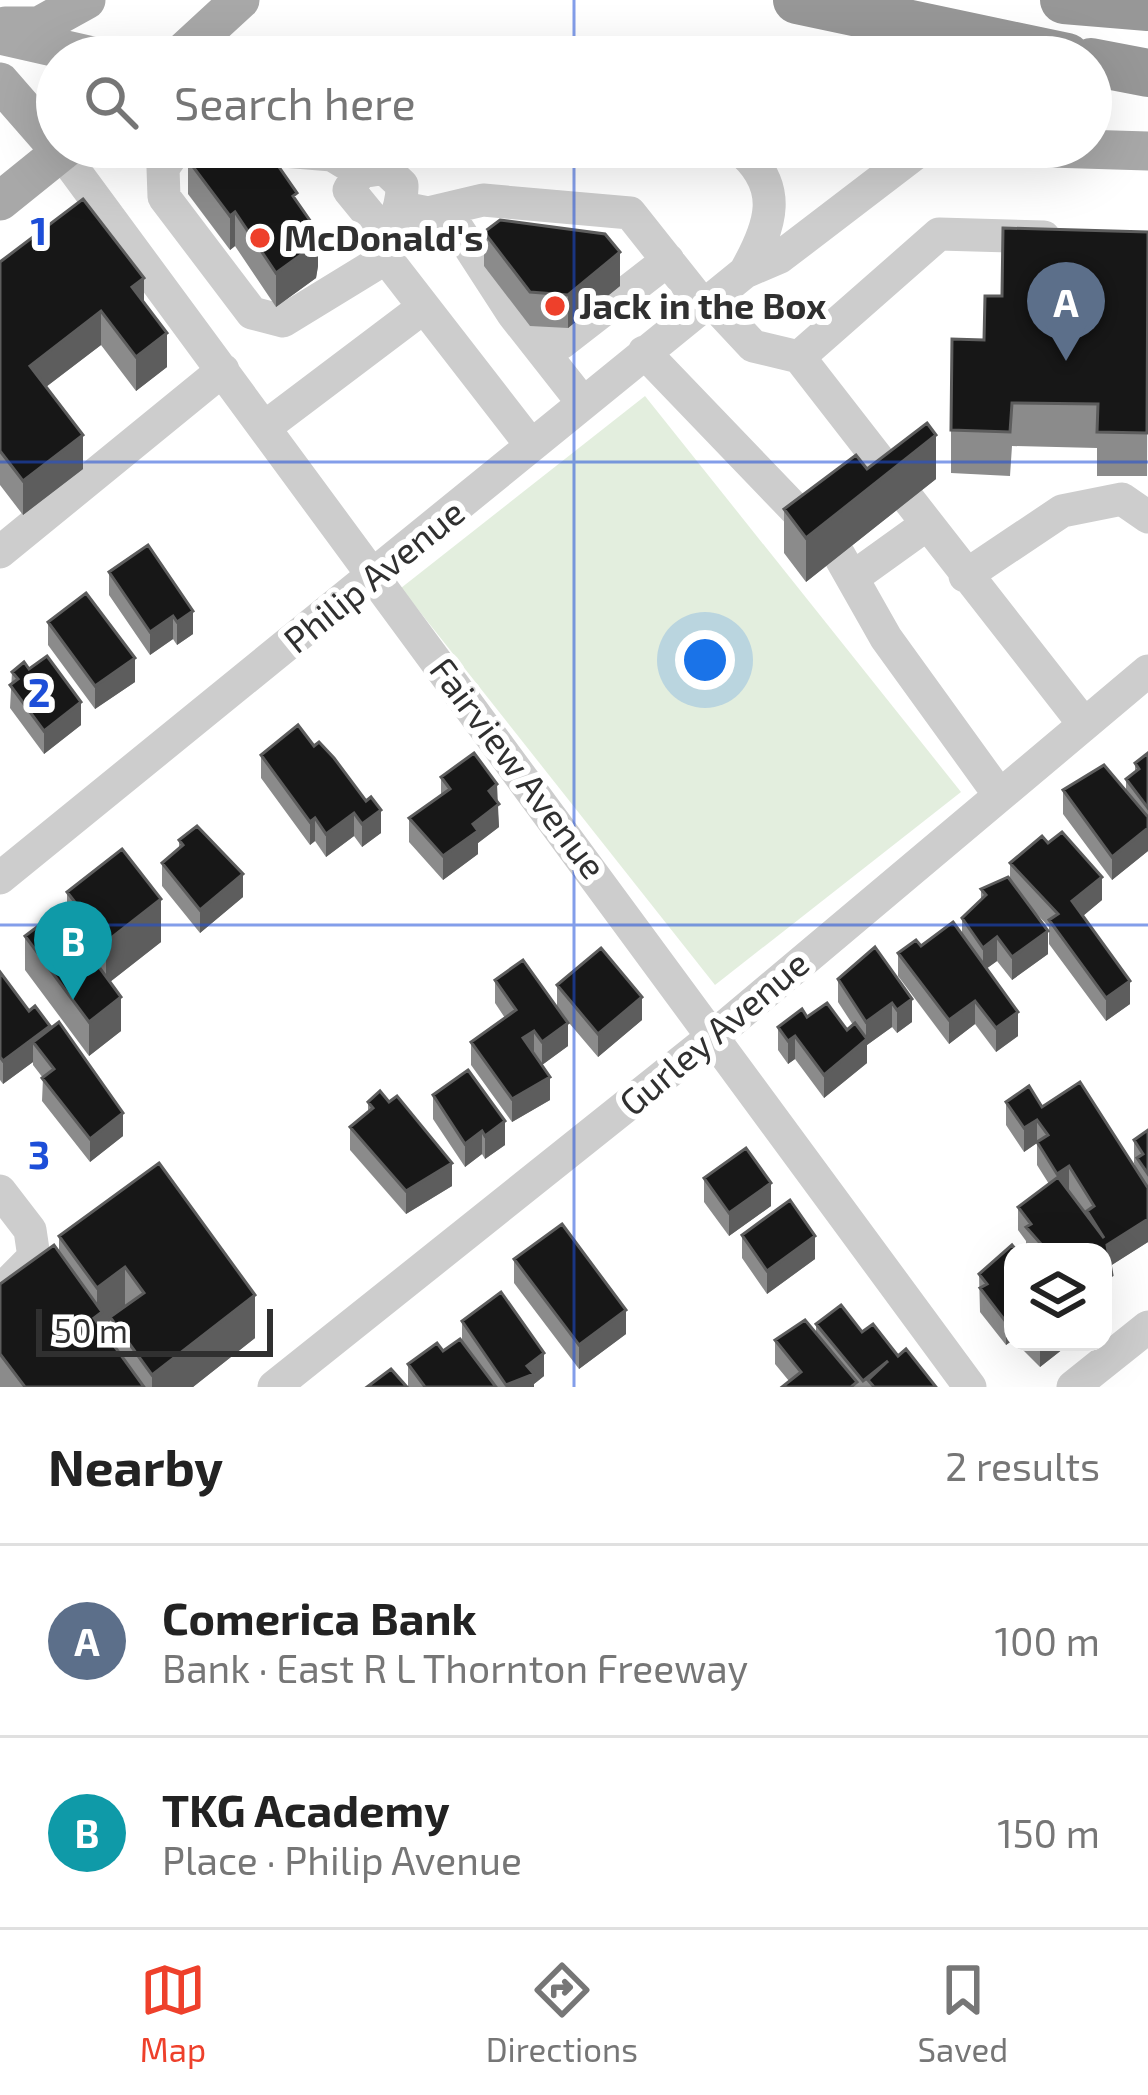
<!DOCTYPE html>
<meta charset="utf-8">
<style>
:root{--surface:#fff;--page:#f6f6f6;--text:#222;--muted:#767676;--line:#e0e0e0;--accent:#ee402b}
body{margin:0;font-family:"Exo 2",sans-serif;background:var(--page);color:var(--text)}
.controls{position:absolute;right:36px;bottom:36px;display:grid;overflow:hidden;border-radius:24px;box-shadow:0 12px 48px #0002}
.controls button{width:108px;height:108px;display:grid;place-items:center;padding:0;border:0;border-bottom:3px solid var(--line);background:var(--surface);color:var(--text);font:60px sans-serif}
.scale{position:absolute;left:36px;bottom:30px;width:237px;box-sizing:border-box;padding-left:12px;border:6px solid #303030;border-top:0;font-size:33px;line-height:42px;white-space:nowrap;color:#303030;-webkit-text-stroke:9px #fff;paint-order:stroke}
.you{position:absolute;left:705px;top:660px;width:42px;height:42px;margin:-30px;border:9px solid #fff;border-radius:50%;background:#1a73e8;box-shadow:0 0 0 18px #1a73e833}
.badge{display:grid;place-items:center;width:78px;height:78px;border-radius:50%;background:var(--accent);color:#fff;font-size:39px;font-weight:700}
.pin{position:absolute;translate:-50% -99px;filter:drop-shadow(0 3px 6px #0008)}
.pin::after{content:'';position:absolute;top:63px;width:42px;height:36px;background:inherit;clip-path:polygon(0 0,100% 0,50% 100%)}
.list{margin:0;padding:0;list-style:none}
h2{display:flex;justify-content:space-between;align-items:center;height:156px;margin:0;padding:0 48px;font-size:51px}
h2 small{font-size:39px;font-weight:400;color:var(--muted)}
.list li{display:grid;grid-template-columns:78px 1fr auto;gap:36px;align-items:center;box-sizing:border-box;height:192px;padding:0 48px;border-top:3px solid var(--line)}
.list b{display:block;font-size:45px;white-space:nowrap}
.list p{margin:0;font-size:39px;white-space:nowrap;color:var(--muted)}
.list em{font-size:39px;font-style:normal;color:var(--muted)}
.icon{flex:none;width:66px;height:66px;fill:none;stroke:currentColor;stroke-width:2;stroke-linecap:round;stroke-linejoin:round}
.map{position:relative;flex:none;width:1148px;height:1387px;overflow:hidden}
.search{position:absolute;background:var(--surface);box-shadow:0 12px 48px #0002;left:36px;right:36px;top:36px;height:132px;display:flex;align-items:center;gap:30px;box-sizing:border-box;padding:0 42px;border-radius:66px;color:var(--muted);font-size:45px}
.sheet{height:540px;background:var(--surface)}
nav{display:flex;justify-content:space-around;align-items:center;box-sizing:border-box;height:168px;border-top:3px solid var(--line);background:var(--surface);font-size:33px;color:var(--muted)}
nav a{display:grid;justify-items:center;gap:6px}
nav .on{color:var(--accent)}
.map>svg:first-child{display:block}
</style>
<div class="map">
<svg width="1148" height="1387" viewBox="0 0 1148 1387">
<rect width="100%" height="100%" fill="#fff"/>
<path fill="#e3eede" d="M 645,396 L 961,792 L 715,985 L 401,588 Z"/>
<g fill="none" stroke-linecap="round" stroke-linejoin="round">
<path stroke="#cdcdcd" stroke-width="33" d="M 178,147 L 163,168 L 164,197 L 252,313 L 283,321 L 386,258
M 231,147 L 332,155 L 360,172
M 388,147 L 385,169 L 402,185 C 403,215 385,229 386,258 L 531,445
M 737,147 C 786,186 771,226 745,272 L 780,257 L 924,147
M 61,152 L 970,1387
M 380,169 L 360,172 L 349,190 L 385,234
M 403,208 L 428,213 L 483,200 L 630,213 L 703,305
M 445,209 L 513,314 L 583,403
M 710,300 L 753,346 L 799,357 L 900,487
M 537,342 L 561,343 L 668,260
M 644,352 L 815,530
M 799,357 L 939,234 L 1044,237
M 265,427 L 424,307
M 909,500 L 1084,724
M 0,552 L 223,370
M 839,555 L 886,638 L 998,793
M 855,576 L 926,525
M 965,576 L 1062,511 L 1122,499 L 1148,517
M 0,878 L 745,272
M 0,1191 L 30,1230 L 34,1257 L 0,1291
M 274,1387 L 715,1035 L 1148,671
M 1073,1387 L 1148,1327"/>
<path stroke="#a8a8a8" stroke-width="39" d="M 5,26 L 39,26 L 86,0
M 0,35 L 97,57
M 178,57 L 240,0
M 0,82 L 61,152
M 1017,147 L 1148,151
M 0,201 L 67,147"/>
<path stroke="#979797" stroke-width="48" d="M 797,0 L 1067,57
M 1064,0 L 1148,7
M 1091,62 L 1148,73"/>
</g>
<path fill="#8b8b8b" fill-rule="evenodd" d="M 188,160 L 297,203 L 318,266 L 316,278 L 276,307 L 235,246 L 230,250 L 188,194 Z
M 484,232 L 620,286 L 568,328 L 530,326 L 484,266 Z
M 1148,232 L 1147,476 L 1097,476 L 1097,448 L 1012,446 L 1010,476 L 951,473 L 951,430 L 1002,296 Z
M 0,262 L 144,303 L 167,367 L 136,391 L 101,345 L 46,387 L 83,469 L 23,515 L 0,485 Z
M 867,469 L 936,479 L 806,582 L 784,553 L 784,509 Z
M 109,572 L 193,611 L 193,634 L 177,645 L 173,639 L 150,655 L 109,595 Z
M 48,622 L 135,682 L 95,709 L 48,645 Z
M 12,672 L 81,725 L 44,754 L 10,708 Z
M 298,725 L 381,833 L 362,847 L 354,836 L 326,857 L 315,841 L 310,845 L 261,778 L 261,755 Z
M 1148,753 L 1148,851 L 1112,880 L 1063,814 L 1063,790 L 1126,791 L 1126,779 L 1135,772 L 1135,763 Z
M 441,777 L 497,801 L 499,827 L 478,843 L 478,854 L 443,880 L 409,842 L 409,818 L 441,795 Z
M 179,840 L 243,897 L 200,933 L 162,886 L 162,863 L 179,848 Z
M 1010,863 L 1102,900 L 1083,916 L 1130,1004 L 1106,1021 L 1049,944 L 1049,927 L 1031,908 L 1048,954 L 1012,980 L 997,961 L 986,969 L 1018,1036 L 996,1052 L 975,1024 L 949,1044 L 898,976 L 898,953 L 962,935 L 962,918 L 981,899 L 981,889 L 1010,879 Z
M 67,892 L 161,942 L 110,982 L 121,1031 L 89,1056 L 25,970 L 25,936 L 67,923 Z
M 875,947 L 912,1022 L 897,1033 L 892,1027 L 867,1045 L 867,1063 L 824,1098 L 795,1059 L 788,1064 L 778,1050 L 778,1027 L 807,1017 L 847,1030 L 853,1025 L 838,1002 L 838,979 Z
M 0,972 L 29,1011 L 50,1029 L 123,1136 L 90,1162 L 42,1101 L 43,1078 L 33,1065 L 33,1062 L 3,1084 L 0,1080 Z
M 495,980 L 557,1007 L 557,985 L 642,1020 L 598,1057 L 564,1017 L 568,1046 L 542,1065 L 550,1100 L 512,1122 L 471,1065 L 471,1042 L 505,1018 L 495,1003 Z
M 433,1095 L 505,1145 L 485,1159 L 482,1154 L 465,1167 L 433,1119 Z
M 368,1102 L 452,1186 L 406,1214 L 350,1150 L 350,1127 L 368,1113 Z
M 1006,1102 L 1042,1107 L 1137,1171 L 1134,1163 L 1134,1140 L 1148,1130 L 1148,1242 L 1110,1266 L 1112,1298 L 1103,1252 L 1028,1252 L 1026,1250 L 1026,1241 L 1018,1230 L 1018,1207 L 1049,1184 L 1037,1165 L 1037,1143 L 1024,1152 L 1006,1125 Z
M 159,1163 L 255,1338 L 193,1387 L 0,1387 L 0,1284 L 59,1251 L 59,1236 ZM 110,1322 L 110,1340 L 102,1328 Z
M 704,1178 L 771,1206 L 729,1236 L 704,1202 Z
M 742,1235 L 815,1259 L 767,1294 L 742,1258 Z
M 1013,1252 L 1013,1340 L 1006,1345 L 980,1312 L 979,1274 Z
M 514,1259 L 626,1334 L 579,1369 L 514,1283 Z
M 462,1321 L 544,1376 L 534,1384 L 534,1387 L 408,1387 L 408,1364 L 462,1342 Z
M 816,1324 L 862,1332 L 898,1356 L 936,1387 L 782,1387 L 789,1381 L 775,1364 L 775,1340 L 816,1334 Z
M 1015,1342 L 1068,1342 L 1068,1345 L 1040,1367 Z"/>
<path fill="#5d5d5d" d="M 235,212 L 235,246 L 230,250 L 230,216 Z
M 318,232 L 318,266 L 316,278 L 276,307 L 276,273 Z
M 620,252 L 620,286 L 568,328 L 568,295 Z
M 144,278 L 144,312 L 132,287 Z
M 101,311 L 101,345 L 30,399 L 30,366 Z
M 167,333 L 167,367 L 136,391 L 136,357 Z
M 83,435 L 83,469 L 23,515 L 23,481 Z
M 936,435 L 936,479 L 806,582 L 806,538 Z
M 193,611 L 193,634 L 177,645 L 177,622 Z
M 173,616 L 173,639 L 150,655 L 150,632 Z
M 135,658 L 135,682 L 95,709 L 95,686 Z
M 81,702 L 81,725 L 44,754 L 44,731 Z
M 497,784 L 499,827 L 478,843 L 478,854 L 443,880 L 443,856 L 473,824 L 489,791 Z
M 381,810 L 381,833 L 362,847 L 362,824 Z
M 354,813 L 354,836 L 326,857 L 326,834 Z
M 315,818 L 315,841 L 310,845 L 310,822 Z
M 1148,828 L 1148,851 L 1112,880 L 1112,857 Z
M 243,874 L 243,897 L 200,933 L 200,910 Z
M 1102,877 L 1102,900 L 1072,925 L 1072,901 Z
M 161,899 L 161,942 L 106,985 L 106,942 Z
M 1048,931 L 1048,954 L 1012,980 L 1012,957 Z
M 997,937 L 997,961 L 983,971 L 983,948 Z
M 1130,981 L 1130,1004 L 1106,1021 L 1106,998 Z
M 121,997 L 121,1031 L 89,1056 L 89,1022 Z
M 642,997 L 642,1020 L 598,1057 L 598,1034 Z
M 912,999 L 912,1022 L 897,1033 L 897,1010 Z
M 975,1001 L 975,1024 L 949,1044 L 949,1020 Z
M 892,1003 L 892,1027 L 867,1045 L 867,1063 L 824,1098 L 824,1075 L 866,1040 L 866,1022 Z
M 1018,1012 L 1018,1036 L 996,1052 L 996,1028 Z
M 568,1023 L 568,1046 L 542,1065 L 542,1042 Z
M 50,1026 L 50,1049 L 33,1042 L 33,1062 L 3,1084 L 3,1061 Z
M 534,1031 L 534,1054 L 523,1038 Z
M 795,1036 L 795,1059 L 788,1064 L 788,1041 Z
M 550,1077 L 550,1100 L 512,1122 L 512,1099 Z
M 123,1113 L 123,1136 L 90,1162 L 90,1139 Z
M 1037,1120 L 1037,1143 L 1024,1152 L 1024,1128 Z
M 505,1121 L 505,1145 L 485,1159 L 485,1136 Z
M 482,1131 L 482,1154 L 465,1167 L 465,1144 Z
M 452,1163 L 452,1186 L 406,1214 L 406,1191 Z
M 1069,1166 L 1069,1190 L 1057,1197 L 1057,1174 Z
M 771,1183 L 771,1206 L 729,1236 L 729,1213 Z
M 1148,1219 L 1148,1242 L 1107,1268 L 1107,1245 Z
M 815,1236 L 815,1259 L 767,1294 L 767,1271 Z
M 125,1267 L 125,1311 L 110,1317 L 110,1322 L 102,1328 L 94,1318 L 97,1316 L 97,1288 Z
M 1112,1275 L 1112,1298 L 1103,1305 L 1103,1282 Z
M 255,1295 L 255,1338 L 193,1387 L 152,1387 L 152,1375 Z
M 626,1310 L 626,1334 L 579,1369 L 579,1345 Z
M 1013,1317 L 1013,1340 L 1006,1345 L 1006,1322 Z
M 1042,1342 L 1068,1342 L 1068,1345 L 1040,1367 L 1040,1344 Z
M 544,1353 L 544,1376 L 534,1384 L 534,1387 L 506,1387 L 506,1385 L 527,1366 Z"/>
<path fill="#171717" stroke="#5d5d5d" stroke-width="3" d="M 193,147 L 265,147 L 297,193 L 293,196 L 318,232 L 316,244 L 276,273 L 235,212 L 230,216 L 188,160 Z
M 83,199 L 144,278 L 132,287 L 167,333 L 136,357 L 101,311 L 30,366 L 83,435 L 23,481 L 0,451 L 0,262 Z
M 500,220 L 605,234 L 620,252 L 568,295 L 530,292 L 484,232 Z
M 1003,228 L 1148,232 L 1147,433 L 1097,432 L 1098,404 L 1012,403 L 1010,432 L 951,430 L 952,339 L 984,340 L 985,296 L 1002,296 Z
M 927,423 L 936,435 L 806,538 L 784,509 L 856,455 L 867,469 Z
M 148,545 L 193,611 L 177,622 L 173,616 L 150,632 L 109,572 Z
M 86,593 L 135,658 L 95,686 L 48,622 Z
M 47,656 L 81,702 L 44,731 L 10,685 L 18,679 L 12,672 L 24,662 L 29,669 Z
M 298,725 L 314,746 L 319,742 L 334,758 L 366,801 L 371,797 L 381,810 L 362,824 L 354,813 L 326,834 L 315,818 L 310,822 L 261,755 Z
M 474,753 L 497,784 L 489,791 L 499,804 L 473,824 L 478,831 L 443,856 L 409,818 L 450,789 L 441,777 Z
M 1148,753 L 1148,808 L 1126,779 L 1139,769 L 1135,763 Z
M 1104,765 L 1148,817 L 1148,828 L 1112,857 L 1063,790 Z
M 197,826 L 243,874 L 200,910 L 162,863 L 183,845 L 179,840 Z
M 1062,832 L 1102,877 L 1072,901 L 1130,981 L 1106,998 L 1049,920 L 1058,914 L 1010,863 L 1042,836 L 1048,843 Z
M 122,849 L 161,899 L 106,942 L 67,892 Z
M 1008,877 L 1048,931 L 1012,957 L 997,937 L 983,948 L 962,918 L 986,895 L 981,889 Z
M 58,911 L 121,997 L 89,1022 L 25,936 Z
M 953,922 L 1018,1012 L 996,1028 L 975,1001 L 949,1020 L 898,953 L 916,940 L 921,946 Z
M 875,947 L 912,999 L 897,1010 L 892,1003 L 866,1022 L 838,979 Z
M 601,948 L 642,997 L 598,1034 L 557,985 Z
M 523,960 L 568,1023 L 542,1042 L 534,1031 L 523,1038 L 550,1077 L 512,1099 L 471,1042 L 516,1010 L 495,980 Z
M 0,972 L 29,1011 L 35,1006 L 50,1026 L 3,1061 L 0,1057 Z
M 827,1003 L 847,1030 L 855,1023 L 867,1039 L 824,1075 L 795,1036 L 788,1041 L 778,1027 L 802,1009 L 807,1017 Z
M 59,1022 L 123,1113 L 90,1139 L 42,1078 L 54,1069 L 33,1042 Z
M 468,1070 L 505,1121 L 485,1136 L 482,1131 L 465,1144 L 433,1095 Z
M 1080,1082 L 1148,1188 L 1148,1219 L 1107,1245 L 1112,1275 L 1103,1282 L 1103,1252 L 1048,1252 L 1026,1227 L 1031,1224 L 1018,1207 L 1058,1177 L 1104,1238 L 1087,1211 L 1094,1206 L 1069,1166 L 1057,1174 L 1037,1142 L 1048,1135 L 1037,1120 L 1024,1128 L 1006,1102 L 1029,1086 L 1042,1107 Z
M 380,1091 L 389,1102 L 397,1096 L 452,1163 L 406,1191 L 350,1127 L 373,1108 L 368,1102 Z
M 1148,1130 L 1148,1174 L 1137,1158 L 1143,1154 L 1134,1140 Z
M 746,1148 L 771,1183 L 729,1213 L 704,1178 Z
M 159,1163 L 255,1295 L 152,1375 L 110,1317 L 144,1293 L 125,1267 L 97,1288 L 59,1236 Z
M 790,1200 L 815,1236 L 767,1271 L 742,1235 Z
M 562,1224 L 626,1310 L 579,1345 L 514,1259 Z
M 54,1245 L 102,1312 L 94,1318 L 144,1387 L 25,1387 L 0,1354 L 0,1284 Z
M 1012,1245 L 1018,1252 L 1013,1252 L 1013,1317 L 1006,1322 L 980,1288 L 987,1284 L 979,1274 Z
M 501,1292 L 544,1353 L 527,1366 L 534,1374 L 506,1385 L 462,1321 Z
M 841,1305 L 862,1332 L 873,1324 L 898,1356 L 906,1349 L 936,1387 L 874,1387 L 868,1380 L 888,1361 L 863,1381 L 816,1324 Z
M 805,1320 L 857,1382 L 851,1387 L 782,1387 L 801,1372 L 775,1340 Z
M 460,1339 L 496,1387 L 425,1387 L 408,1364 L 437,1343 L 443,1351 Z
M 391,1369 L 407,1387 L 367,1387 Z"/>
<path fill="none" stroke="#1d4ed8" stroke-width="3" stroke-opacity="0.55" d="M 574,0 L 574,57M 574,147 L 574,1387M 0,462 L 1148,462M 0,925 L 1148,925"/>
<g fill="#ee402b" stroke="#fff" stroke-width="4.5">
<circle cx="260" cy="238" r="12"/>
<circle cx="555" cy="306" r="12"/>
</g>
<g text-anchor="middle" stroke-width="12" stroke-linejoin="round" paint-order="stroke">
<g font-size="36" font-weight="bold" fill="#303030" stroke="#fff" text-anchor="start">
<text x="284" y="251">McDonald's</text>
<text x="579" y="319">Jack in the Box</text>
</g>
<g font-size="36" fill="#303030" stroke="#fff">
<text transform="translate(374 576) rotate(-39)" y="13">Philip Avenue</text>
<text transform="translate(518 768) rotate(53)" y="13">Fairview Avenue</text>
<text transform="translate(714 1033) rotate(-40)" y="13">Gurley Avenue</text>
</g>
</g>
<g font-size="39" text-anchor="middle" font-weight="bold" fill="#1d4ed8" stroke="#fff" stroke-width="12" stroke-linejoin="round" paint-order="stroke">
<text x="39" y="245">1</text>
<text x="39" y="707">2</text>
<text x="39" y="1169">3</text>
</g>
</svg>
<div class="controls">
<button><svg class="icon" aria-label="layers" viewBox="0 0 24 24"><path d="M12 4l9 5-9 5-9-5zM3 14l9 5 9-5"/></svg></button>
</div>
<div class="scale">50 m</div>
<div class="you"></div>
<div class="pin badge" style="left:1066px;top:361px;background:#5c6f8a">A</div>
<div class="pin badge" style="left:73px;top:1000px;background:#0f9aa8">B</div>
<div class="search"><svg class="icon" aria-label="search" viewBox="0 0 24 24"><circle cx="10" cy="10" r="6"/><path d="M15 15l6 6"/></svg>Search here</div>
</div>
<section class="sheet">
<h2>Nearby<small>2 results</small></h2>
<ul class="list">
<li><span class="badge" style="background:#5c6f8a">A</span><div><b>Comerica Bank</b><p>Bank · East R L Thornton Freeway</p></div><em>100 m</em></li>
<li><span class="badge" style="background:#0f9aa8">B</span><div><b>TKG Academy</b><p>Place · Philip Avenue</p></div><em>150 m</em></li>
</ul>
</section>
<nav>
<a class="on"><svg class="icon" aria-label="map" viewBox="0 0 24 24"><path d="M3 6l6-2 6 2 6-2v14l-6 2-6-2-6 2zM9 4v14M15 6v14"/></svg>Map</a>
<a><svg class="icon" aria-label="directions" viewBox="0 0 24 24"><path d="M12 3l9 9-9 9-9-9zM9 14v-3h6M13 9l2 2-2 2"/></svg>Directions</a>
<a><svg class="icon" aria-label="saved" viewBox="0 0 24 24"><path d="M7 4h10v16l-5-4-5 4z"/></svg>Saved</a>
</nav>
